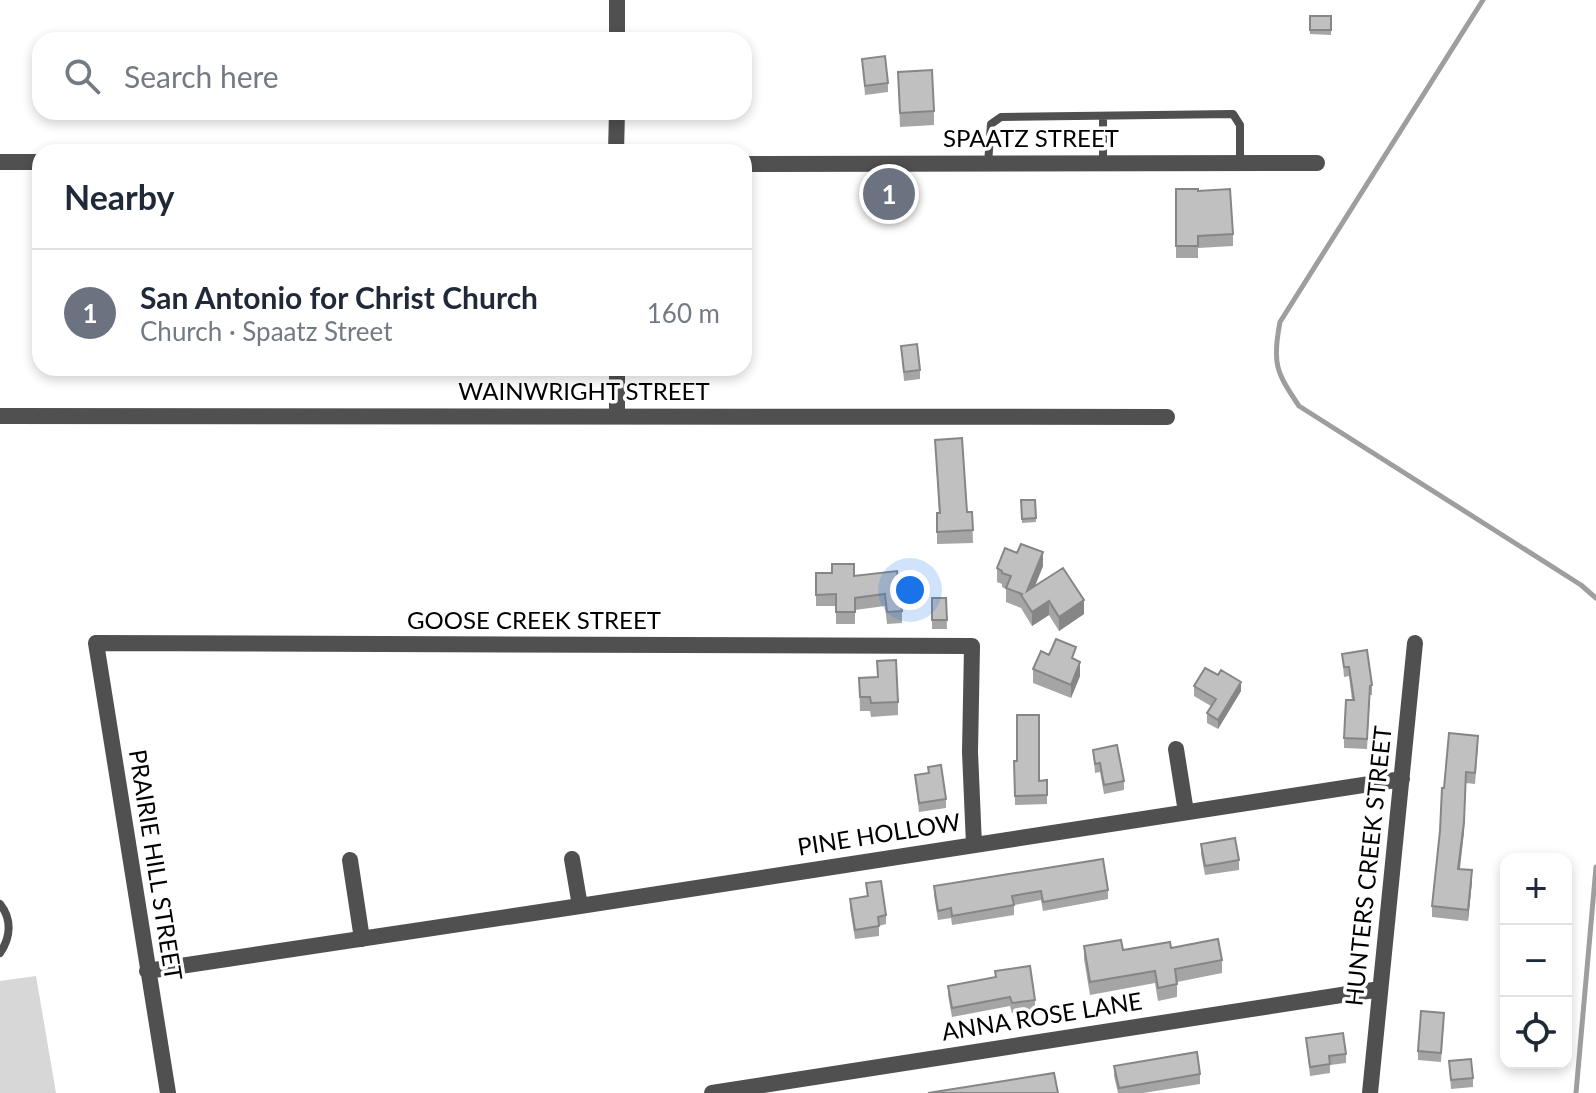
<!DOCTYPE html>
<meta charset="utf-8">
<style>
:root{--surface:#fff;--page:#f6f6f7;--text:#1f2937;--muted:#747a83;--line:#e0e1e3;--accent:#7c3aed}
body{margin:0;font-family:Lato,sans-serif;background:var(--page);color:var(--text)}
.controls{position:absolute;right:24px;bottom:24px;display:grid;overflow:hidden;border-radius:16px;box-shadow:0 4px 12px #0003}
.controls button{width:72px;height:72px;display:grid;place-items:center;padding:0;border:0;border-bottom:2px solid var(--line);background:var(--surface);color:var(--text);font:40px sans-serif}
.you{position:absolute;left:910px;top:590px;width:28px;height:28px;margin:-20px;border:6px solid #fff;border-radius:50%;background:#1a73e8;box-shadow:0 0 0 12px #1a73e833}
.badge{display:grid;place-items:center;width:52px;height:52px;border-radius:50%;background:var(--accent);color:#fff;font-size:26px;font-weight:700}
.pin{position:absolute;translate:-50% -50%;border:4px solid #fff;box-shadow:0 2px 8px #0006}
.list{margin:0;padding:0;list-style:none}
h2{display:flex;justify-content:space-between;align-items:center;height:104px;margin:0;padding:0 32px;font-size:34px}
h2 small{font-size:26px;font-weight:400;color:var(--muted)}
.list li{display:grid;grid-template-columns:52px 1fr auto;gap:24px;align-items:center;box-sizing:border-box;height:128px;padding:0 32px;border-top:2px solid var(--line)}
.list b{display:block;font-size:30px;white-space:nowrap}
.list p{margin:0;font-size:26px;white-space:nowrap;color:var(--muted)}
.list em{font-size:26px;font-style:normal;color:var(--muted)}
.icon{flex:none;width:44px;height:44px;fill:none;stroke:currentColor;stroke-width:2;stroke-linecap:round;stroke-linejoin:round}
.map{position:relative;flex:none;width:1596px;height:1093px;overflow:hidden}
.search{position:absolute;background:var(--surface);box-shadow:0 4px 12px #0003;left:32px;top:32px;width:720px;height:88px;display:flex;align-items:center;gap:20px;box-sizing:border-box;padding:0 28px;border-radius:24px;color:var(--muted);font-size:30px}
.panel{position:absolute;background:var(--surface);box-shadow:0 4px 12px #0003;left:32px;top:144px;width:720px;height:232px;border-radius:24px}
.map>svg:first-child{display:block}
</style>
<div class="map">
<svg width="1596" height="1093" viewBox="0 0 1596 1093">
<rect width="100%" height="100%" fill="#fff"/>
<path fill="#d7d7d7" d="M 36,976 L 56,1093 L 0,1093 L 0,981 Z"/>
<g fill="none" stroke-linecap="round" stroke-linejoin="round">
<path stroke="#9e9e9e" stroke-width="5" d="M 1483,0 L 1280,322 C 1272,363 1276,372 1299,406 L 1581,585 L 1596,598
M 1576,1093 L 1596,867"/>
<path stroke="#505050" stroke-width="8" d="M 1103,116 L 1103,163
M 988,163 L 991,124 L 1001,117 L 1233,114 L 1240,125 L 1240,163
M 0,904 C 12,919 11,937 0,953"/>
<path stroke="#505050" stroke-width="16" d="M 617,40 L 617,0
M 616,152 L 617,112
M 0,162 L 40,162
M 744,164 L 1317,163
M 617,368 L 617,416
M 0,416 L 1167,417
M 1176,749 L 1186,812
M 572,859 L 580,906
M 350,860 L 362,939
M 147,971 L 580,906 L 1402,779
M 168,1093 L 96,643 L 972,646 L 970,752 L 974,845
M 712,1093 L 1380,989
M 1370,1093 L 1415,643"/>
</g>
<path fill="#a5a5a5" d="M 1310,16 L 1331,16 L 1331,35 L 1310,34 Z
M 862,59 L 888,83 L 888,92 L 865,95 Z
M 898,72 L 934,111 L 934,125 L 900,127 Z
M 1176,189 L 1233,234 L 1233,246 L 1198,248 L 1198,258 L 1176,258 Z
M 901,346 L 920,370 L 920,379 L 904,381 Z
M 935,440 L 967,512 L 972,512 L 973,543 L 937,544 L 937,513 L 939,513 Z
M 1021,500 L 1035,500 L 1036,522 L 1022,523 Z
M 1043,566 L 1035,586 L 1084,614 L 1059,631 L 1049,615 L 1032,626 L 1021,608 L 1006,602 L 1006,589 L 1002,587 L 1002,584 L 997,582 L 997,568 Z
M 897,571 L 902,611 L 902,623 L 887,624 L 885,606 L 855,610 L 855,624 L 836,624 L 836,606 L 816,606 L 816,573 L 854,576 Z
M 932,598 L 946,598 L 947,629 L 932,629 Z
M 1342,654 L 1372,685 L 1372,695 L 1370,695 L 1367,749 L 1344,748 L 1344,738 L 1352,700 L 1349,676 L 1344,677 Z
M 1049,655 L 1076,660 L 1080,676 L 1071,698 L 1033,683 L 1033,669 Z
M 877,661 L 898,702 L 898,715 L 871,717 L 870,711 L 860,711 L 859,678 L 877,677 Z
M 1194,686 L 1241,691 L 1218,729 L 1207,723 L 1207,713 L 1211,706 L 1194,696 Z
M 1478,747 L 1475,784 L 1466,783 L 1464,832 L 1460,869 L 1472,881 L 1468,921 L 1432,917 L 1432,906 L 1444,788 Z
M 1093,750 L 1124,781 L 1124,790 L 1104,794 L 1100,772 L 1095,773 Z
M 1014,761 L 1039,781 L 1047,780 L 1047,804 L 1015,805 Z
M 928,767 L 946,799 L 946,808 L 919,812 L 915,775 L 928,773 Z
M 1201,844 L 1239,860 L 1239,870 L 1205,875 L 1201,854 Z
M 866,883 L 886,915 L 886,924 L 879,926 L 879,936 L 855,939 L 850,908 L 850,899 L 867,896 Z
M 934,886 L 1108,890 L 1108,899 L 1043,911 L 1041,900 L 1014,905 L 1014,915 L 952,925 L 951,918 L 938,920 L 934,895 Z
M 1084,946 L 1123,950 L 1171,948 L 1222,960 L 1222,973 L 1177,982 L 1177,997 L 1158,1001 L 1155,983 L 1090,995 L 1084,959 Z
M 995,971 L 1035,1000 L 1035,1009 L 1012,1013 L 1010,1006 L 952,1017 L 948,995 L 948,986 L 995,977 Z
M 1444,1022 L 1441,1062 L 1418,1060 L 1418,1051 Z
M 1306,1038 L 1346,1054 L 1346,1063 L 1330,1065 L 1330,1073 L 1310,1076 Z
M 1449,1061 L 1473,1078 L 1473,1087 L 1451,1089 Z
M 1114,1066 L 1200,1074 L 1200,1084 L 1143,1093 L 1118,1093 L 1114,1076 Z"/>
<path fill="#868686" d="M 1043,552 L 1043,566 L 1027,605 L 1027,591 Z
M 1084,600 L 1084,614 L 1059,631 L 1059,617 Z
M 1049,601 L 1049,615 L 1032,626 L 1032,612 Z
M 1080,662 L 1080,676 L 1071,698 L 1071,685 Z
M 1241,682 L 1241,691 L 1218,729 L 1218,720 Z
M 1466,772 L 1464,832 L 1458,880 L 1458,869 Z
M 1472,870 L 1472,881 L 1468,921 L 1468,910 Z"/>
<path fill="#c0c0c0" stroke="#868686" stroke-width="2" d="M 1310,16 L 1331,16 L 1331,30 L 1310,30 Z
M 885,56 L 888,83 L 865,86 L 862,59 Z
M 932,70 L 934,111 L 900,113 L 898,72 Z
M 1176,189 L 1198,189 L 1198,191 L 1230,189 L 1233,234 L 1198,236 L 1198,246 L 1176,246 Z
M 917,344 L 920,370 L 904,372 L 901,346 Z
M 962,438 L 967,512 L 972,512 L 973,530 L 937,532 L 937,513 L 940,513 L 935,440 Z
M 1021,500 L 1035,500 L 1036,518 L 1022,519 Z
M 1021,544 L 1043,552 L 1027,591 L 1063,568 L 1084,600 L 1059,617 L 1049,601 L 1032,612 L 1021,595 L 1022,594 L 1006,588 L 1011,576 L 1002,573 L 1002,571 L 997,568 L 1005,548 L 1017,553 Z
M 832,564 L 854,564 L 854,576 L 897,571 L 902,611 L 887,612 L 885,594 L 855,598 L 855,612 L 836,612 L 836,594 L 816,595 L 816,573 L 832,573 Z
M 932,598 L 946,598 L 947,620 L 932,620 Z
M 1056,639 L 1076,647 L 1072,658 L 1080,662 L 1071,685 L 1033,669 L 1041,651 L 1049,655 Z
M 1367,650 L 1372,685 L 1370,686 L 1367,739 L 1344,738 L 1346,700 L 1354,700 L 1349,667 L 1344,667 L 1342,654 Z
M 896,660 L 898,702 L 871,703 L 870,697 L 860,697 L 859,678 L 878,677 L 877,661 Z
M 1205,668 L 1218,675 L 1221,670 L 1241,682 L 1218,720 L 1207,713 L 1216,699 L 1194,686 Z
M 1017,715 L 1039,715 L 1039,781 L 1047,780 L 1047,795 L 1015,796 L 1014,761 L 1017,761 Z
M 1449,733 L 1478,736 L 1475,773 L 1466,772 L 1464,822 L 1458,869 L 1472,870 L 1468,910 L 1432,906 L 1440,831 L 1442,788 L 1444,788 Z
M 1117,745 L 1124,781 L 1104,785 L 1100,763 L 1095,764 L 1093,750 Z
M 941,765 L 946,799 L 919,803 L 915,775 L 929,773 L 928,767 Z
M 1235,838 L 1239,860 L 1205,866 L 1201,844 Z
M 1103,859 L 1108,890 L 1043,902 L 1041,891 L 1012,896 L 1014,905 L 952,916 L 951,908 L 938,911 L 934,886 Z
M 881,881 L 886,915 L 878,917 L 879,926 L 855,930 L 850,899 L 868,896 L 866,883 Z
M 1218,939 L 1222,960 L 1175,969 L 1177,984 L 1158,988 L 1155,971 L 1090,982 L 1084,946 L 1121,940 L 1123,950 L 1170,942 L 1171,948 Z
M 1030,966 L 1035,1000 L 1012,1003 L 1010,997 L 952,1008 L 948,986 L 996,977 L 995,971 Z
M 1421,1011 L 1444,1013 L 1441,1053 L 1418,1051 Z
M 1343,1033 L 1346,1054 L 1329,1056 L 1330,1064 L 1310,1067 L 1306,1038 Z
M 1197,1052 L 1200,1074 L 1119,1088 L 1114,1066 Z
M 1471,1059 L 1473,1078 L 1451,1080 L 1449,1061 Z
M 1054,1073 L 1058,1093 L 928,1093 Z"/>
<g text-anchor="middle" stroke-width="7" stroke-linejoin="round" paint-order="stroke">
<g font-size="24" fill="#000" stroke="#fff">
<text x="1031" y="147">SPAATZ STREET</text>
<text x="584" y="400">WAINWRIGHT STREET</text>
<text x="534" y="629">GOOSE CREEK STREET</text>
<text transform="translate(879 835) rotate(-9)" y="8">PINE HOLLOW</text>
<text transform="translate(155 865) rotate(81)" y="8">PRAIRIE HILL STREET</text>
<text transform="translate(1369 866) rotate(-84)" y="8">HUNTERS CREEK STREET</text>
<text transform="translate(1042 1017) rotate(-9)" y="8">ANNA ROSE LANE</text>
</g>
</g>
</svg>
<div class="controls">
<button>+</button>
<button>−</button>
<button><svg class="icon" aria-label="locate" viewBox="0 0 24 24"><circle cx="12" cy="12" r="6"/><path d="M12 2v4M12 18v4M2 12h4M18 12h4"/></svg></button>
</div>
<div class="you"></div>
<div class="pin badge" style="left:889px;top:194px;background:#6b7280">1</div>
<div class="search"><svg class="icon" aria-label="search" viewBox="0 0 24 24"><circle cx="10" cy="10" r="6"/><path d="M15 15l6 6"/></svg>Search here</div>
<section class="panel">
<h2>Nearby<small></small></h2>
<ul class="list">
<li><span class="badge" style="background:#6b7280">1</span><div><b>San Antonio for Christ Church</b><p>Church · Spaatz Street</p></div><em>160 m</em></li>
</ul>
</section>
</div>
